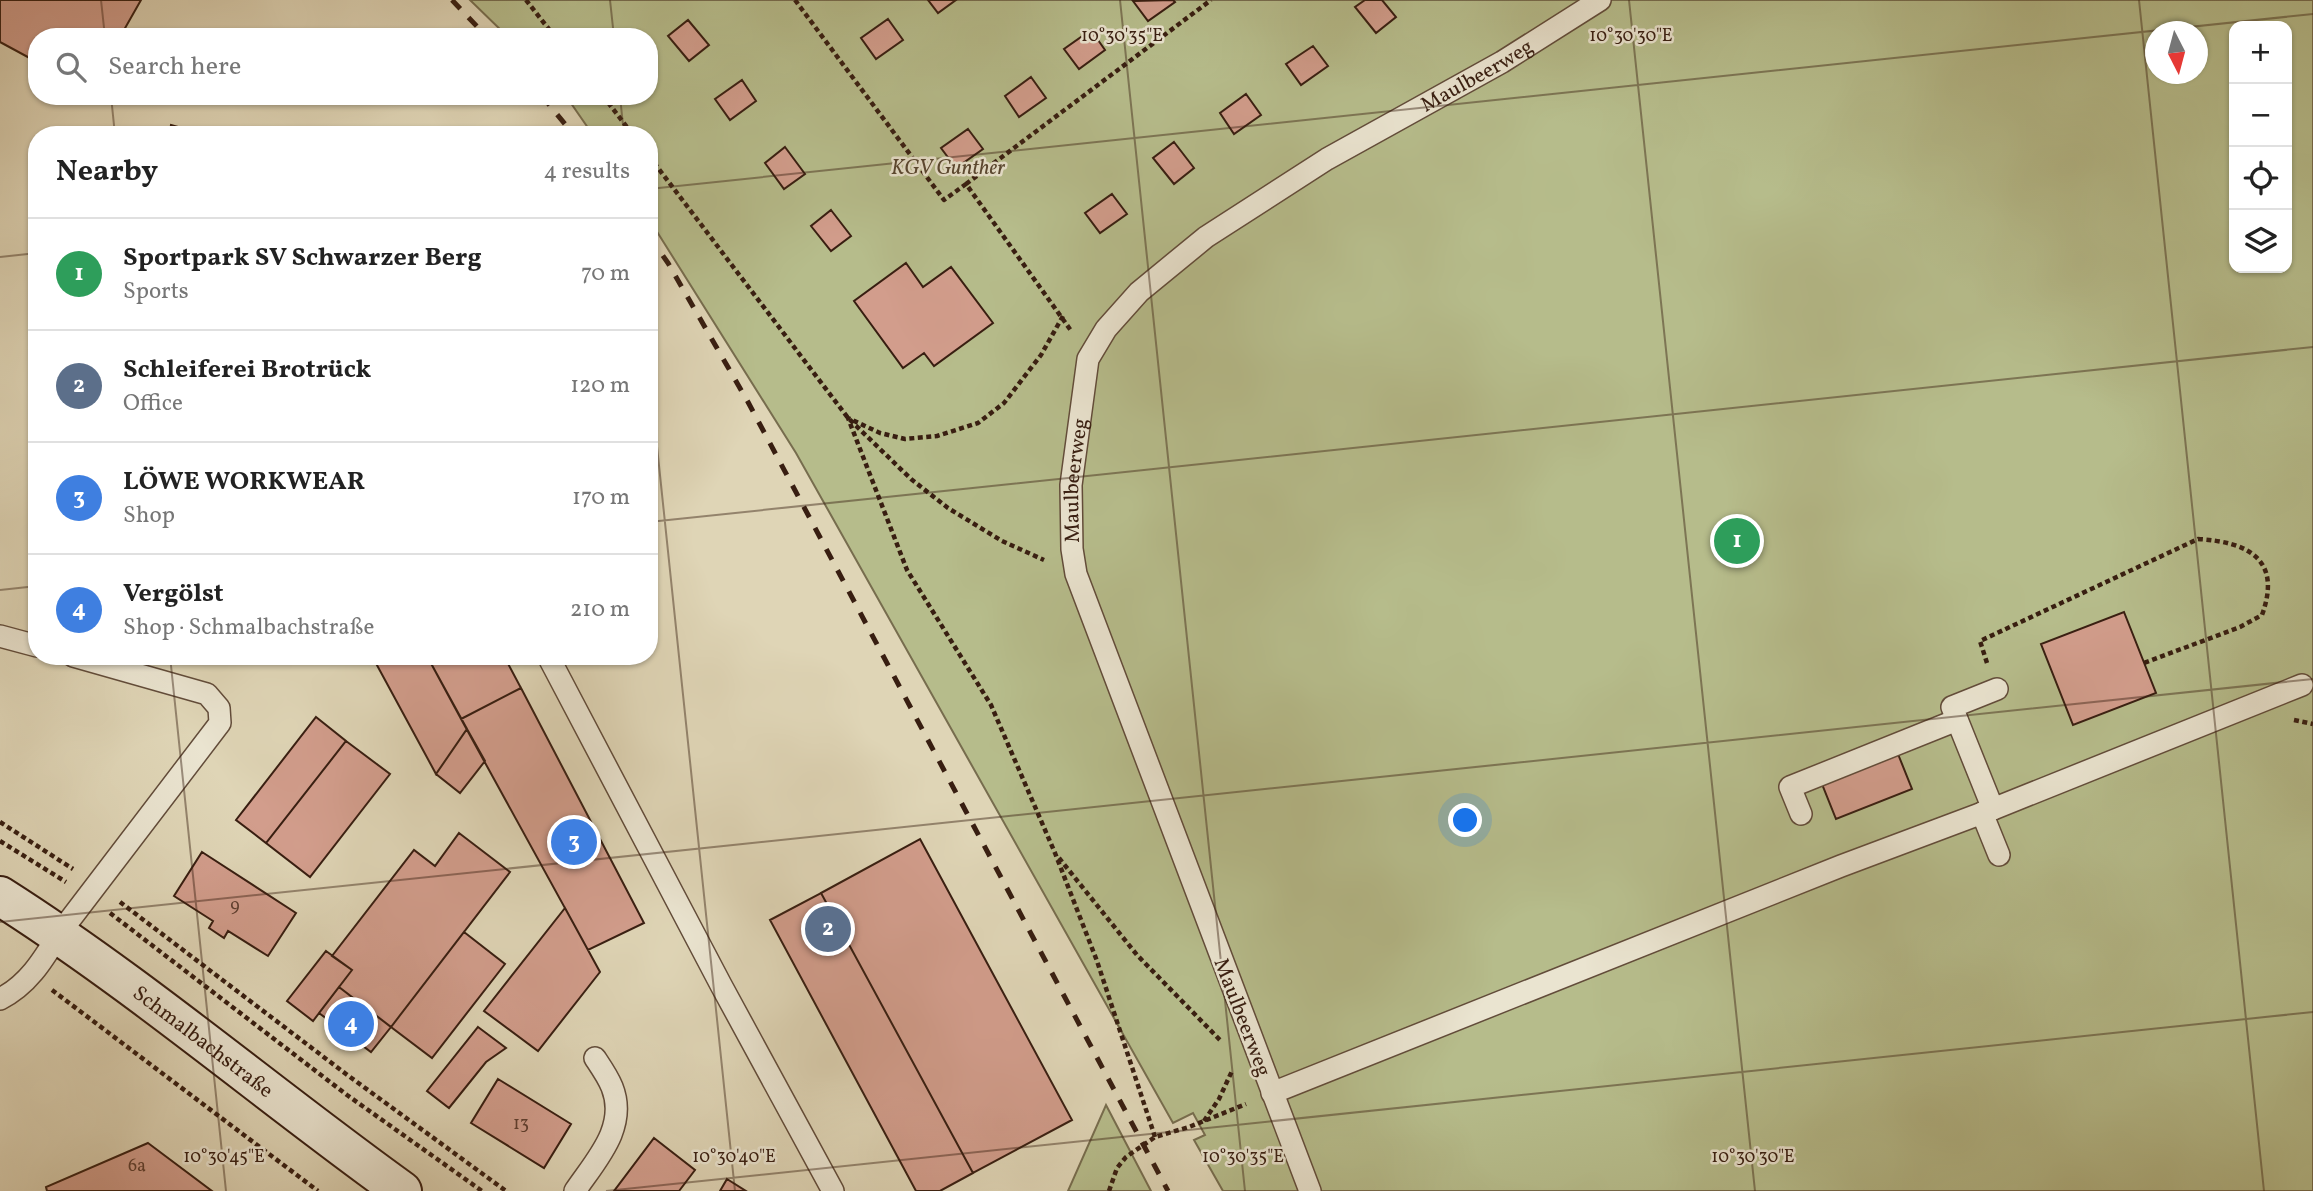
<!DOCTYPE html>
<meta charset="utf-8">
<style>
:root{--surface:#fff;--page:#f6f6f6;--text:#222;--muted:#767676;--line:#e0e0e0;--accent:#8f2418}
body{margin:0;font-family:Vollkorn,serif;background:var(--page);color:var(--text)}
.controls{position:absolute;right:21px;top:21px;display:grid;overflow:hidden;border-radius:14px;box-shadow:0 2px 5px #0004}
.controls button{width:63px;height:63px;display:grid;place-items:center;padding:0;border:0;border-bottom:2px solid var(--line);background:var(--surface);color:var(--text);font:35px sans-serif}
.compass{position:absolute;left:2145px;top:21px;width:63px;height:63px;border-radius:50%;background:var(--surface);box-shadow:0 2px 5px #0004;rotate:174deg}
.you{position:absolute;left:1466px;top:821px;width:24px;height:24px;margin:-18px;border:5px solid #fff;border-radius:50%;background:#1a73e8;box-shadow:0 0 0 10px #1a73e833}
.badge{display:grid;place-items:center;width:46px;height:46px;border-radius:50%;background:var(--accent);color:#fff;font-size:23px;font-weight:700}
.pin{position:absolute;translate:-50% -50%;border:4px solid #fff;box-shadow:0 2px 7px #0006}
.list{margin:0;padding:0;list-style:none}
h2{display:flex;justify-content:space-between;align-items:center;height:91px;margin:0;padding:0 28px;font-size:30px}
h2 small{font-size:23px;font-weight:400;color:var(--muted)}
.list li{display:grid;grid-template-columns:46px 1fr auto;gap:21px;align-items:center;box-sizing:border-box;height:112px;padding:0 28px;border-top:2px solid var(--line)}
.list b{display:block;font-size:26px;white-space:nowrap}
.list p{margin:0;font-size:23px;white-space:nowrap;color:var(--muted)}
.list em{font-size:23px;font-style:normal;color:var(--muted)}
.icon{flex:none;width:38px;height:38px;fill:none;stroke:currentColor;stroke-width:2;stroke-linecap:round;stroke-linejoin:round}
.map{position:relative;flex:none;width:2313px;height:1191px;overflow:hidden}
.search{position:absolute;background:var(--surface);box-shadow:0 2px 5px #0004;left:28px;top:28px;width:630px;height:77px;display:flex;align-items:center;gap:18px;box-sizing:border-box;padding:0 24px;border-radius:28px;color:var(--muted);font-size:26px}
.panel{position:absolute;background:var(--surface);box-shadow:0 2px 5px #0004;left:28px;top:126px;width:630px;height:539px;border-radius:28px}
.map>svg:first-child{display:block}
</style>
<div class="map">
<svg width="2313" height="1191" viewBox="0 0 2313 1191">
<rect width="100%" height="100%" fill="#dfd5b6"/>
<filter id="stains"><feTurbulence type="fractalNoise" baseFrequency=".00286" numOctaves="4"/><feColorMatrix values="0 0 0 0 .2 0 0 0 0 .09 0 0 0 0 .02 0 0 0 .5 -.17"/></filter>
<radialGradient id="worn" r=".72"><stop offset=".6" stop-color="#630" stop-opacity="0"/><stop offset="1" stop-color="#630" stop-opacity=".3"/></radialGradient>
<path fill="#b6bc8b" stroke="#776d4e" stroke-width="2" fill-rule="evenodd" d="M 470,0 L 2313,0 L 2313,1191 L 1223,1191 L 1194,1140 L 1205,1135 L 1193,1113 L 1173,1123 L 796,453 L 649,219 L 649,135 L 593,135 L 566,96 L 649,96 L 649,37 L 508,37 ZM 2234,26 L 2287,26 L 2287,268 L 2234,268 ZM 2156,32 L 2198,32 L 2198,74 L 2156,74 Z
M 1106,1105 L 1151,1191 L 1068,1191 Z"/>
<path fill="#d29d8c" stroke="#381e11" stroke-width="2" d="M 0,0 L 141,0 L 120,37 L 37,37 L 37,62 L 0,42 Z
M 928,0 L 956,0 L 938,13 Z
M 1173,0 L 1175,2 L 1148,21 L 1133,1 Z
M 1365,0 L 1382,0 L 1396,17 L 1376,33 L 1355,7 Z
M 888,19 L 903,40 L 876,59 L 861,38 Z
M 688,20 L 709,45 L 689,61 L 668,36 Z
M 1091,30 L 1105,50 L 1079,69 L 1064,49 Z
M 1313,46 L 1328,66 L 1301,85 L 1286,64 Z
M 1031,77 L 1046,98 L 1019,117 L 1005,96 Z
M 742,80 L 756,101 L 730,120 L 715,99 Z
M 1246,94 L 1261,115 L 1234,134 L 1220,113 Z
M 171,125 L 206,135 L 169,135 Z
M 968,129 L 983,149 L 956,168 L 941,148 Z
M 1174,142 L 1194,168 L 1174,184 L 1153,158 Z
M 785,147 L 805,174 L 784,189 L 765,163 Z
M 1112,194 L 1127,214 L 1100,233 L 1085,213 Z
M 831,210 L 851,236 L 831,251 L 811,226 Z
M 906,263 L 923,287 L 951,267 L 993,323 L 934,366 L 924,353 L 903,368 L 854,301 Z
M 2124,612 L 2156,693 L 2073,725 L 2041,644 Z
M 372,656 L 427,656 L 467,729 L 436,774 Z
M 427,656 L 504,656 L 521,688 L 461,719 Z
M 521,688 L 644,923 L 588,950 L 461,719 Z
M 316,717 L 346,741 L 266,843 L 236,820 Z
M 467,729 L 485,761 L 460,793 L 436,774 Z
M 346,741 L 390,774 L 310,877 L 266,843 Z
M 1898,754 L 1912,789 L 1836,819 L 1822,784 Z
M 459,833 L 510,872 L 391,1027 L 339,987 L 352,970 L 332,956 L 414,850 L 435,866 Z
M 920,839 L 1072,1120 L 973,1173 L 821,893 Z
M 202,852 L 296,913 L 268,956 L 228,931 L 224,938 L 209,928 L 213,921 L 174,896 Z
M 821,893 L 973,1173 L 940,1191 L 916,1191 L 770,920 Z
M 565,908 L 600,972 L 538,1051 L 484,1011 Z
M 464,932 L 505,964 L 432,1058 L 391,1027 Z
M 326,951 L 352,970 L 313,1021 L 287,1001 Z
M 339,987 L 391,1027 L 371,1052 L 319,1013 Z
M 478,1027 L 506,1048 L 486,1062 L 449,1108 L 427,1091 Z
M 498,1079 L 571,1124 L 544,1168 L 471,1123 Z
M 654,1138 L 695,1170 L 679,1191 L 614,1191 Z
M 148,1143 L 212,1191 L 47,1191 L 46,1187 Z
M 727,1179 L 746,1191 L 720,1191 Z"/>
<g fill="none" stroke-linecap="round" stroke-linejoin="round">
<g stroke="#624c3a" stroke-width="24">
<g id="lane">
<path d="M 0,636 L 37,646"/>
<path d="M 548,656 L 721,985 L 833,1191"/>
<path d="M 1993,809 L 1952,707 L 1997,689"/>
<path d="M 1982,813 L 1999,855"/>
<path d="M 1801,814 L 1790,787 L 1957,720"/>
<path d="M 0,999 C 28,985 43,960 59,934 L 220,723 L 219,708 L 207,694 L 73,656"/>
<path d="M 1272,1093 L 1841,866 L 1993,809 L 2302,685"/>
<path d="M 575,1191 C 596,1160 628,1127 612,1087 C 608,1077 601,1067 595,1058"/>
<path id="s1" d="M 1310,1191 L 1076,574 L 1072,549 L 1071,485 L 1088,359 L 1106,329 L 1139,292 L 1206,237 L 1327,159 L 1502,62 L 1600,0"/>
</g>
</g>
<g stroke="#381e11" stroke-width="42">
<g id="secondary">
<path id="s2" d="M 0,896 C 140,985 267,1094 402,1191"/>
</g>
</g>
<path stroke="#381e11" stroke-width="4.5" stroke-dasharray="5 3.5" stroke-linecap="butt" d="M 526,0 L 555,37
M 795,0 L 944,200 L 966,184 L 1072,332
M 603,96 L 633,135
M 649,156 L 848,418 L 911,479 L 948,508 L 1002,541 L 1044,560
M 966,184 L 1211,0
M 1063,316 L 1041,355 L 1004,403 L 978,423 L 937,436 L 905,439 L 880,433 L 848,418 L 907,570 L 991,705 L 1055,853 L 1097,961 L 1155,1137
M 1987,663 L 1980,641 L 2198,539 C 2249,542 2282,560 2262,615 L 2240,627 L 2144,663
M 2294,720 L 2313,724
M 0,822 L 73,869
M 0,841 L 66,882
M 1059,858 L 1137,955 L 1220,1040
M 120,902 L 346,1074 L 506,1191
M 110,913 L 347,1095 L 482,1191
M 52,990 L 318,1191
M 1204,1121 L 1219,1099 L 1232,1071
M 1109,1191 L 1117,1168 L 1126,1157 L 1155,1137 L 1189,1127 L 1246,1104"/>
<use href="#lane" stroke="#eae4d0" stroke-width="21"/>
<use href="#secondary" stroke="#eae4d0" stroke-width="38"/>
<path stroke="#381e11" stroke-width="5" stroke-dasharray="12 12" stroke-linecap="butt" d="M 452,0 L 487,37
M 542,96 L 574,135
M 649,236 L 668,263 L 748,402 L 1168,1191"/>
</g>
<path fill="none" stroke="#381e11" stroke-width="2" stroke-opacity="0.45" d="M 101,0 L 105,37M 610,0 L 614,37M 1120,0 L 1245,1191M 1629,0 L 1755,1191M 2139,0 L 2264,1191M 111,96 L 115,135M 620,96 L 624,135M 649,189 L 2313,14M 0,257 L 37,253M 649,370 L 735,1191M 649,522 L 2313,347M 0,590 L 37,586M 170,656 L 226,1191M 0,922 L 2313,679M 606,1191 L 2313,1012"/>
<g text-anchor="middle" stroke-width="5" stroke-linejoin="round" paint-order="stroke">
<g font-size="18" fill="#5e3e30">
<text x="235" y="911">9</text>
<text x="521" y="1129">13</text>
<text x="137" y="1171">6a</text>
</g>
<g font-size="21" fill="#381e11" stroke="#eae4d0">
<text dy="7" stroke="none"><textPath href="#s1" startOffset="1363">Maulbeerweg</textPath></text>
<text dy="7" stroke="none"><textPath href="#s1" startOffset="754">Maulbeerweg</textPath></text>
<text transform="translate(1243 1017) rotate(69)" y="7">Maulbeerweg</text>
<text dy="7" stroke="none"><textPath href="#s2" startOffset="250">Schmalbachstraße</textPath></text>
</g>
<g font-size="21" font-style="italic" fill="#584630" stroke="#eae4d0">
<text x="948" y="174">KGV Gunther</text>
</g>
</g>
<g font-size="18" text-anchor="middle" fill="#381e11" stroke="#eae4d0" stroke-width="5" stroke-linejoin="round" paint-order="stroke">
<text x="1122" y="41">10°30'35"E</text>
<text x="1631" y="41">10°30'30"E</text>
<text x="224" y="1162">10°30'45"E</text>
<text x="734" y="1162">10°30'40"E</text>
<text x="1243" y="1162">10°30'35"E</text>
<text x="1753" y="1162">10°30'30"E</text>
</g>
<rect width="100%" height="100%" filter="url(#stains)"/>
<rect width="100%" height="100%" fill="url(#worn)"/>
</svg>
<div class="controls">
<button>+</button>
<button>−</button>
<button><svg class="icon" aria-label="locate" viewBox="0 0 24 24"><circle cx="12" cy="12" r="6"/><path d="M12 2v4M12 18v4M2 12h4M18 12h4"/></svg></button>
<button><svg class="icon" aria-label="layers" viewBox="0 0 24 24"><path d="M12 4l9 5-9 5-9-5zM3 14l9 5 9-5"/></svg></button>
</div>
<svg class="compass" viewBox="-18 -18 36 36"><path d="M0-13l5 13h-10z" fill="#e53935"/><path d="M0 13l5-13h-10z" fill="#767676"/></svg>
<div class="you"></div>
<div class="pin badge" style="left:1737px;top:541px;background:#2e9e5b">1</div>
<div class="pin badge" style="left:828px;top:929px;background:#5c6f8a">2</div>
<div class="pin badge" style="left:574px;top:842px;background:#3f7fe0">3</div>
<div class="pin badge" style="left:351px;top:1024px;background:#3f7fe0">4</div>
<div class="search"><svg class="icon" aria-label="search" viewBox="0 0 24 24"><circle cx="10" cy="10" r="6"/><path d="M15 15l6 6"/></svg>Search here</div>
<section class="panel">
<h2>Nearby<small>4 results</small></h2>
<ul class="list">
<li><span class="badge" style="background:#2e9e5b">1</span><div><b>Sportpark SV Schwarzer Berg</b><p>Sports</p></div><em>70 m</em></li>
<li><span class="badge" style="background:#5c6f8a">2</span><div><b>Schleiferei Brotrück</b><p>Office</p></div><em>120 m</em></li>
<li><span class="badge" style="background:#3f7fe0">3</span><div><b>LÖWE WORKWEAR</b><p>Shop</p></div><em>170 m</em></li>
<li><span class="badge" style="background:#3f7fe0">4</span><div><b>Vergölst</b><p>Shop · Schmalbachstraße</p></div><em>210 m</em></li>
</ul>
</section>
</div>
